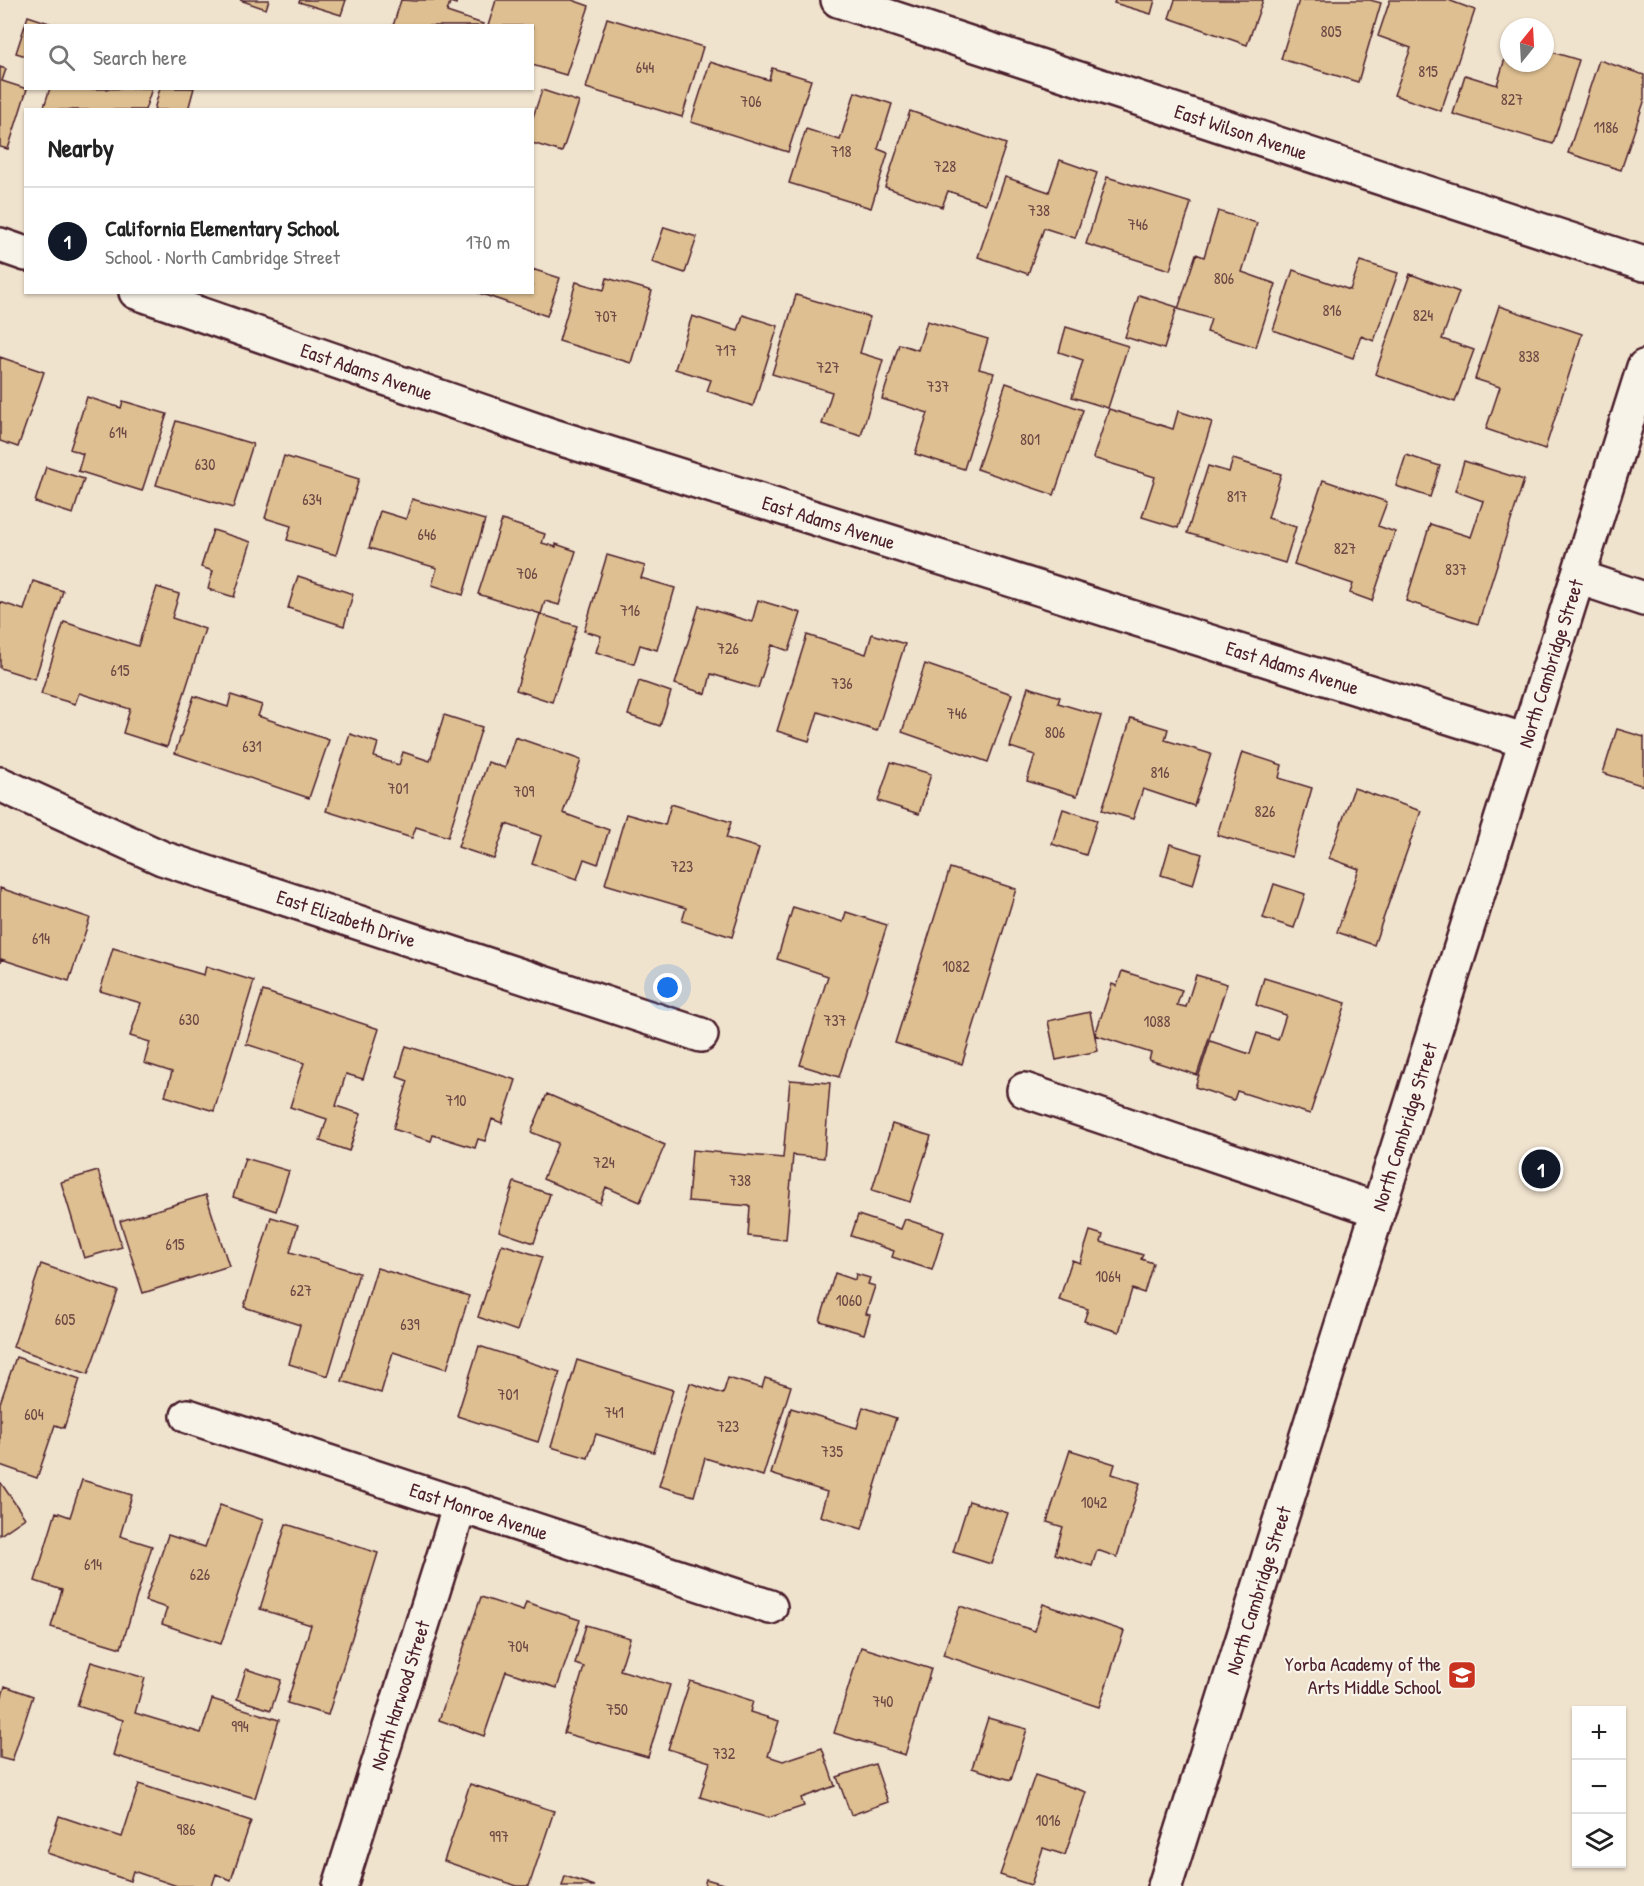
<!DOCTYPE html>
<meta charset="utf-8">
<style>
:root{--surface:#fff;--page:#f2f2f2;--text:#222;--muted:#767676;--line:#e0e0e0;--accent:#111827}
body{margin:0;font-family:"Patrick Hand",sans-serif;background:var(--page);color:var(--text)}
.controls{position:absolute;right:18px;bottom:18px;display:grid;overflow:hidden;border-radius:0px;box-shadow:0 2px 4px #0004}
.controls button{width:54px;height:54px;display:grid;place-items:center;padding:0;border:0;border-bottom:2px solid var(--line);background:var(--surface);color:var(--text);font:30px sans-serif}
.compass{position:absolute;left:1500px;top:18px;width:54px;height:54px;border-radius:50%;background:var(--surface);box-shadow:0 2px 4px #0004;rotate:18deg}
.you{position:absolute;left:668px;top:988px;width:21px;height:21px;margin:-15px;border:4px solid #fff;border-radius:50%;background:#1a73e8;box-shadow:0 0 0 9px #1a73e833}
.badge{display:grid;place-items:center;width:39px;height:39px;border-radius:50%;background:var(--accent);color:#fff;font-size:20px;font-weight:700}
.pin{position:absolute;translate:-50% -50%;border:3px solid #fff;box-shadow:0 2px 6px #0006}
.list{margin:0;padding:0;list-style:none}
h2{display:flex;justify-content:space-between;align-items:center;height:78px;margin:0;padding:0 24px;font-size:26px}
h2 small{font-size:20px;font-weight:400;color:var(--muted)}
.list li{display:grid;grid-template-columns:39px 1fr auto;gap:18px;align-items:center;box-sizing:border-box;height:108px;padding:0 24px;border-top:2px solid var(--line)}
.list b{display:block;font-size:22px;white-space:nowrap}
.list p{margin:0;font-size:20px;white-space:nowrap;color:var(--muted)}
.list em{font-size:20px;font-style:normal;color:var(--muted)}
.icon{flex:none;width:33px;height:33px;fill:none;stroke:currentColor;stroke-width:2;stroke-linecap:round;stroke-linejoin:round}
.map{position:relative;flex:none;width:1644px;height:1886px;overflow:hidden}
.search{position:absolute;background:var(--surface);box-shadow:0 2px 4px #0004;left:24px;top:24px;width:510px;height:66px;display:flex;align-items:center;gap:15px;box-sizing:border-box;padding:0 21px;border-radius:0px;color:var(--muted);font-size:22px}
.panel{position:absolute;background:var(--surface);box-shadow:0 2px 4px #0004;left:24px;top:108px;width:510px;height:186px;border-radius:0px}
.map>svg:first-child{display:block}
</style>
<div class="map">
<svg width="1644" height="1886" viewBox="0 0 1644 1886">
<rect width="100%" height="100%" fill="#f0e3ce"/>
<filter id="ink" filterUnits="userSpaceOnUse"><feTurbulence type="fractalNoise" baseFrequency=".0167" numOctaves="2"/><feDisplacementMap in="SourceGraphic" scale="12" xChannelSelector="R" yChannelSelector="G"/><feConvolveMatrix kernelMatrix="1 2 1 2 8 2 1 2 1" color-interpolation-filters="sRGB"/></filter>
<g filter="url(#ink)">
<path fill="#debf91" stroke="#4a1f2b" stroke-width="1.5" d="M 240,0 L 269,0 L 266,9 Z
M 300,0 L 346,0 L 341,15 L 299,2 Z
M 401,0 L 417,1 L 418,0 L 457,0 L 456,4 L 450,2 L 447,12 L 483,24 L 482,26 L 393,26 Z
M 496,0 L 572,0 L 589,6 L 566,75 L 532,65 L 532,26 L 488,26 Z
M 1115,0 L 1155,0 L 1151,14 L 1114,3 Z
M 1175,0 L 1263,0 L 1247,45 L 1169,18 Z
M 1299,0 L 1370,0 L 1381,3 L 1358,82 L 1281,59 Z
M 1390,0 L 1448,0 L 1475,10 L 1441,111 L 1394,95 L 1411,48 L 1378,36 Z
M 28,16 L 58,26 L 26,26 L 26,56 L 16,53 Z
M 607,18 L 703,47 L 682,117 L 586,88 Z
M 1509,45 L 1509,63 L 1545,63 L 1545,50 L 1579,60 L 1553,144 L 1453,114 L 1465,75 L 1497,85 Z
M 1599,60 L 1644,75 L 1644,102 L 1621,170 L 1568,153 Z
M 710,62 L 769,80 L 772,68 L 811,80 L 788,152 L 691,122 Z
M 0,67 L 6,69 L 2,81 L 27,89 L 8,149 L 0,147 Z
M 50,88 L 93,89 L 152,88 L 145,110 L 43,110 Z
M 160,88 L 194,88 L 188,110 L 154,110 Z
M 542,90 L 579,102 L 562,152 L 532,143 L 532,120 Z
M 855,92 L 892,104 L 878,149 L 888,153 L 871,208 L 789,183 L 806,129 L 840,140 Z
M 910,111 L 1006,144 L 986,204 L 948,191 L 942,207 L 885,187 Z
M 1060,160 L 1097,173 L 1075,238 L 1044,228 L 1028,274 L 978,257 L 1005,177 L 1049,192 Z
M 1107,177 L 1191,203 L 1170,270 L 1086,244 Z
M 1218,211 L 1257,223 L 1242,272 L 1276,284 L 1256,347 L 1207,332 L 1211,319 L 1178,309 L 1196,254 L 1204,257 Z
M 664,227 L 697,237 L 685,273 L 652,262 Z
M 1360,261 L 1398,273 L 1374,341 L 1361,336 L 1353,358 L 1273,330 L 1293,270 L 1350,290 Z
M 532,269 L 560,278 L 547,316 L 476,292 L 532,292 Z
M 1410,274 L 1459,292 L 1442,339 L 1474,350 L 1455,402 L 1375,374 Z
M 607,278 L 652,291 L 631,363 L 559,341 L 576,282 L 604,290 Z
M 796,295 L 870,317 L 860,353 L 883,360 L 861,436 L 822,424 L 832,392 L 772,374 Z
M 1139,295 L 1177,307 L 1164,349 L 1125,337 Z
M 1499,306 L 1582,334 L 1545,449 L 1486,429 L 1500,387 L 1475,379 Z
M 743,315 L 778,326 L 753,406 L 707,391 L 711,380 L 675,369 L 692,316 L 738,331 Z
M 927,321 L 988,339 L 979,369 L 994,373 L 964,469 L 915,454 L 928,413 L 882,399 L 899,344 L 918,350 Z
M 1066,327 L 1128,346 L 1108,408 L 1072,397 L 1083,360 L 1059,352 Z
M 0,357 L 44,372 L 18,447 L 0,441 Z
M 1006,383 L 1083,410 L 1054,495 L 977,469 Z
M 87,397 L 121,408 L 123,401 L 167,414 L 142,491 L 78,471 L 83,454 L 70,449 Z
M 1109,409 L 1173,429 L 1178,411 L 1212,422 L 1178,528 L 1142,517 L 1155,477 L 1093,458 Z
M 176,421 L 253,444 L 233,508 L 156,485 Z
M 1406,455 L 1440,466 L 1430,497 L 1396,486 Z
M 284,456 L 359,479 L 336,555 L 287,540 L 291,526 L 265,518 Z
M 1233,459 L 1281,474 L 1268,518 L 1296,527 L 1285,563 L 1187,533 L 1208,466 L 1229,472 Z
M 1464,461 L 1524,480 L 1478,624 L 1406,601 L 1430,524 L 1471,537 L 1483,501 L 1455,491 Z
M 46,467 L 84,479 L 73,514 L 35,502 Z
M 1323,480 L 1387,502 L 1378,526 L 1395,532 L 1372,601 L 1350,593 L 1353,584 L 1294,564 Z
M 412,499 L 485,520 L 463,595 L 432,585 L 437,568 L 369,548 L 380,511 L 406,519 Z
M 502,520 L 545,534 L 542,543 L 556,547 L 556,544 L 576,551 L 559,605 L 545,601 L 541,614 L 478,594 Z
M 213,530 L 251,542 L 234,597 L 208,589 L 213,571 L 201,567 Z
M 607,555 L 645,566 L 641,578 L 675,588 L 657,650 L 640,645 L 634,664 L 596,652 L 601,636 L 584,631 Z
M 298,576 L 353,594 L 344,626 L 288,608 Z
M 33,581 L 63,591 L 35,679 L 0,668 L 0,602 L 24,610 Z
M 157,587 L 179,594 L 172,618 L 205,629 L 167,747 L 123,733 L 130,709 L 79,693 L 75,704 L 41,694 L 64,622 L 138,646 Z
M 758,600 L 801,613 L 789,651 L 772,645 L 758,688 L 711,674 L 706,694 L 675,684 L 699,606 L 752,622 Z
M 540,614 L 577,626 L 552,702 L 516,690 Z
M 872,634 L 905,644 L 877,731 L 818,712 L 809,741 L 777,731 L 807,635 L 866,654 Z
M 925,664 L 1012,694 L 988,762 L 902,732 Z
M 639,681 L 671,692 L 660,726 L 628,715 Z
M 1028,687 L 1060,697 L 1058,703 L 1101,716 L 1077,796 L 1027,781 L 1035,755 L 1010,747 Z
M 231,695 L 262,705 L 258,716 L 329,740 L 309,798 L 175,753 L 194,696 L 228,707 Z
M 444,715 L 482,727 L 448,837 L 416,827 L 412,838 L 326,811 L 350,734 L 378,743 L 374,757 L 399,765 L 403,752 L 430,761 Z
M 1131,718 L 1168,729 L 1165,740 L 1211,754 L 1194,806 L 1143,789 L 1133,819 L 1102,810 Z
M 1617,729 L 1644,737 L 1644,786 L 1603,773 Z
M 515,737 L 581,760 L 563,813 L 609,830 L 598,864 L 584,859 L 577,879 L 532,864 L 541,836 L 506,824 L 494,859 L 458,847 L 488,762 L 505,768 Z
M 1242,752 L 1282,765 L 1279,778 L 1312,788 L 1292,857 L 1217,835 Z
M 891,762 L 931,774 L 919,814 L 878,801 Z
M 1354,788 L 1421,811 L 1374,945 L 1337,932 L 1359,869 L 1329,858 Z
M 671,804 L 731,822 L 726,838 L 759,848 L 732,937 L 682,921 L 686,908 L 605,884 L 626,814 L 665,825 Z
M 1063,809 L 1097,820 L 1086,855 L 1052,844 Z
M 1170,844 L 1202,854 L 1193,885 L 1161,875 Z
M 950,868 L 1016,889 L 962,1064 L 895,1043 Z
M 1274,884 L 1305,894 L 1294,928 L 1263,918 Z
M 0,888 L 90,918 L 69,981 L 1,959 L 0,963 Z
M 793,907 L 843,922 L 846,912 L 887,925 L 839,1077 L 800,1065 L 828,976 L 777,959 Z
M 113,948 L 204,975 L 206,966 L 254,981 L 214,1111 L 165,1096 L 172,1072 L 144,1063 L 150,1042 L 130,1036 L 141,1003 L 100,991 Z
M 1122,971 L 1182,990 L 1177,1005 L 1186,1007 L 1196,975 L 1227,984 L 1197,1075 L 1149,1060 L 1151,1053 L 1095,1035 L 1112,984 L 1117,986 Z
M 1264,978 L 1346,1003 L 1310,1114 L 1237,1091 L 1234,1100 L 1195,1087 L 1210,1041 L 1250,1054 L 1257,1033 L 1278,1040 L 1286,1015 L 1256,1005 Z
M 263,991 L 379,1029 L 363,1079 L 346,1074 L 336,1106 L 361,1114 L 349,1151 L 320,1141 L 327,1119 L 290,1107 L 304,1063 L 246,1044 Z
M 1090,1012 L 1098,1051 L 1056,1060 L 1048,1021 Z
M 406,1046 L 516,1080 L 502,1123 L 492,1119 L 485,1141 L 478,1139 L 475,1148 L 433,1135 L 431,1141 L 393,1129 L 408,1081 L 397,1077 Z
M 790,1080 L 830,1083 L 824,1158 L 793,1155 L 786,1240 L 748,1236 L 750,1206 L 688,1201 L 692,1150 L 783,1158 Z
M 547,1094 L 665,1145 L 640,1202 L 606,1187 L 600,1203 L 543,1179 L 558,1143 L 531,1132 Z
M 892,1124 L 931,1136 L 910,1202 L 872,1190 Z
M 245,1158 L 289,1171 L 276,1211 L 233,1197 Z
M 98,1171 L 122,1247 L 84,1258 L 61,1182 Z
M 514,1182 L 550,1194 L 534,1243 L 499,1231 Z
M 206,1195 L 229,1266 L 143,1293 L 120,1221 Z
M 858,1215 L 901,1229 L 905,1219 L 944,1232 L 932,1270 L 892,1257 L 894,1251 L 851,1236 Z
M 271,1217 L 298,1225 L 290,1252 L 359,1273 L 328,1376 L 289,1364 L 300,1325 L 244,1307 Z
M 1090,1231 L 1103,1235 L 1101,1242 L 1143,1255 L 1141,1259 L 1153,1263 L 1144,1293 L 1132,1289 L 1119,1332 L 1084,1321 L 1088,1309 L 1059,1300 L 1072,1260 L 1080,1263 Z
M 502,1244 L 542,1257 L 517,1331 L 478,1317 Z
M 41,1264 L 118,1291 L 88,1374 L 13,1347 Z
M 377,1268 L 469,1296 L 447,1369 L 393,1352 L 381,1393 L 342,1381 Z
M 835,1273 L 855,1280 L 856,1274 L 870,1278 L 868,1284 L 875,1286 L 866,1314 L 870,1315 L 864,1334 L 820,1321 Z
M 479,1346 L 560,1372 L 538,1442 L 457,1416 Z
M 16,1357 L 80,1379 L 64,1428 L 55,1425 L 37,1478 L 0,1465 L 0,1403 Z
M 577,1360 L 673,1390 L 654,1452 L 596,1434 L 588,1458 L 551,1447 Z
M 728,1378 L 762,1388 L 765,1378 L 791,1386 L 763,1476 L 705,1458 L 694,1496 L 659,1486 L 690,1383 L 723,1394 Z
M 863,1407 L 896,1418 L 862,1529 L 820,1516 L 827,1492 L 771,1474 L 791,1408 L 857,1428 Z
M 1070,1450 L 1115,1464 L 1112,1474 L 1140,1483 L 1117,1557 L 1097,1550 L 1092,1566 L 1055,1554 L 1063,1527 L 1047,1522 Z
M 82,1480 L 132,1495 L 120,1536 L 152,1546 L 121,1648 L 51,1627 L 62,1590 L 35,1581 L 56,1512 L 70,1517 Z
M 1,1483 L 25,1518 L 0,1535 L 0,1484 Z
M 969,1501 L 1008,1513 L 991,1564 L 953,1552 Z
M 220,1505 L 263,1520 L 221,1644 L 162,1624 L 167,1608 L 145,1601 L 168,1535 L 205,1547 Z
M 286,1524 L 378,1553 L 328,1715 L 287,1703 L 311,1625 L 260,1609 Z
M 481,1597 L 523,1611 L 526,1602 L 580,1620 L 557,1688 L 506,1671 L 484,1736 L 439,1720 Z
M 1043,1604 L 1124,1631 L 1099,1707 L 943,1655 L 960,1606 L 1035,1631 Z
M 586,1625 L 630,1638 L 620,1670 L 670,1685 L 648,1757 L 564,1733 L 584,1667 L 575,1664 Z
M 861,1647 L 931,1669 L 905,1755 L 834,1733 Z
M 91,1662 L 145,1678 L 135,1713 L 201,1733 L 212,1699 L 279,1720 L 255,1798 L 113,1755 L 123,1720 L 77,1706 Z
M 246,1669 L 281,1680 L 271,1710 L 237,1699 Z
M 690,1681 L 753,1701 L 750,1712 L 779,1721 L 768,1756 L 783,1761 L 822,1748 L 835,1786 L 801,1798 L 804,1806 L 768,1818 L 700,1797 L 710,1762 L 668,1749 Z
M 5,1686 L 33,1696 L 12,1761 L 0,1758 L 0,1703 Z
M 988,1718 L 1027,1729 L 1011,1780 L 972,1768 Z
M 875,1764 L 888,1802 L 851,1815 L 837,1777 Z
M 1035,1775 L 1086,1792 L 1065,1855 L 1043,1848 L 1031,1885 L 1000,1875 Z
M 139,1784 L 251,1821 L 231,1880 L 216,1874 L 212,1886 L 177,1886 L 133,1871 L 130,1881 L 47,1853 L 59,1816 L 122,1837 Z
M 470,1784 L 554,1811 L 529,1886 L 517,1886 L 444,1861 Z
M 565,1876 L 595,1886 L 562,1886 Z
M 706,1879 L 730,1886 L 704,1886 Z"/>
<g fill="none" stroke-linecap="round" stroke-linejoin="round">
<g stroke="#4a1f2b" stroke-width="38">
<g id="street">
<path id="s1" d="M 838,0 L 1644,264"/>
<path d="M 0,245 L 26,254"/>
<path id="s2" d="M 136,292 L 553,436 L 1526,741"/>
<path d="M 1578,577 L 1644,599"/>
<path id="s3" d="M 0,784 L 162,858 L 701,1035"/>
<path d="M 1024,1090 L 1378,1210"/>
<path id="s4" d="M 188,1416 L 770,1607"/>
<path id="s5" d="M 340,1886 L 460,1505"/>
</g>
</g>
<g stroke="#4a1f2b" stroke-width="38">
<g id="secondary">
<path id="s6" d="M 1165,1886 L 1644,367"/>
</g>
</g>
<use href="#street" stroke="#f7f3e8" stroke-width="33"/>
<use href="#secondary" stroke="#f7f3e8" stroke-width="33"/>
</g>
</g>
<defs>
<g id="school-square" transform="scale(1.5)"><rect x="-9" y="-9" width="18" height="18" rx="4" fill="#c8321e" stroke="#f7f3e8"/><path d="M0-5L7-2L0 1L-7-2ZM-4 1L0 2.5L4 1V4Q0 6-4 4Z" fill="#fff"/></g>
</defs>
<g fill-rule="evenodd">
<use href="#school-square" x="1462" y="1675"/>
</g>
<g text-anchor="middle" stroke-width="4.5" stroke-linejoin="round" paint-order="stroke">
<g font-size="16" fill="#6f4744">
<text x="1331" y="37">805</text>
<text x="645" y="73">644</text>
<text x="1428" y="77">815</text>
<text x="1512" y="105">827</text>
<text x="751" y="107">706</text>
<text x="1606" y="133">1186</text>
<text x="841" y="157">718</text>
<text x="945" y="172">728</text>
<text x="1039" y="216">738</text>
<text x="1138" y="230">746</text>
<text x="1224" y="284">806</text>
<text x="1332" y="316">816</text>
<text x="1423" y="321">824</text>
<text x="606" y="322">707</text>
<text x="726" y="356">717</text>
<text x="1529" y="362">838</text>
<text x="828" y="373">727</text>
<text x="938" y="392">737</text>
<text x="118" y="438">614</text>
<text x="1030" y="445">801</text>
<text x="205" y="470">630</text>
<text x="1237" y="502">817</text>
<text x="312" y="505">634</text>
<text x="427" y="540">646</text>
<text x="1345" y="554">827</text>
<text x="1456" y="575">837</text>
<text x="527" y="579">706</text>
<text x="630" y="616">716</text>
<text x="728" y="654">726</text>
<text x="120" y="676">615</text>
<text x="842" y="689">736</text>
<text x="957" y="719">746</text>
<text x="1055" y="738">806</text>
<text x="252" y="752">631</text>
<text x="1160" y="778">816</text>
<text x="398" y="794">701</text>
<text x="524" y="797">709</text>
<text x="1265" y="817">826</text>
<text x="682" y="872">723</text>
<text x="41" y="944">614</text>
<text x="956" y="972">1082</text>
<text x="189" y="1025">630</text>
<text x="835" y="1026">737</text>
<text x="1157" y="1027">1088</text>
<text x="456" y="1106">710</text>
<text x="604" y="1168">724</text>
<text x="740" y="1186">738</text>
<text x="175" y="1250">615</text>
<text x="1108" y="1282">1064</text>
<text x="301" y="1296">627</text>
<text x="849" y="1306">1060</text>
<text x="65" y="1325">605</text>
<text x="410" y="1330">639</text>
<text x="508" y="1400">701</text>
<text x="614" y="1418">741</text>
<text x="34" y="1420">604</text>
<text x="728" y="1432">723</text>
<text x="832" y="1457">735</text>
<text x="1094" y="1508">1042</text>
<text x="93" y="1570">614</text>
<text x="200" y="1580">626</text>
<text x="518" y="1652">704</text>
<text x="883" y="1707">740</text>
<text x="617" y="1715">750</text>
<text x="240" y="1732">994</text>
<text x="724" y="1759">732</text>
<text x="1048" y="1826">1016</text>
<text x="186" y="1835">986</text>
<text x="499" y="1842">997</text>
</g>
<g font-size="20" fill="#4a1f2b" stroke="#f7f3e8">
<text dy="7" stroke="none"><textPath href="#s1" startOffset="424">East Wilson Avenue</textPath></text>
<text dy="7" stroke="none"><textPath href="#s2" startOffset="244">East Adams Avenue</textPath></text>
<text dy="7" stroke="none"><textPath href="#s2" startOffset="730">East Adams Avenue</textPath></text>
<text dy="7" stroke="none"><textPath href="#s6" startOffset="1282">North Cambridge Street</textPath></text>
<text dy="7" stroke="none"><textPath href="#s2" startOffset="1216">East Adams Avenue</textPath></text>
<text dy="7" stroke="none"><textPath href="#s3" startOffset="372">East Elizabeth Drive</textPath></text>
<text dy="7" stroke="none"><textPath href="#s6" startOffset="796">North Cambridge Street</textPath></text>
<text dy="7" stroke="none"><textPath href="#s4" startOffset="306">East Monroe Avenue</textPath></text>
<text dy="7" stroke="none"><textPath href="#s6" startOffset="310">North Cambridge Street</textPath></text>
<text dy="7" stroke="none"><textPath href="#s5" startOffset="200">North Harwood Street</textPath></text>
</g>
<g font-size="20" fill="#4a1f2b" stroke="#f7f3e8" text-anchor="end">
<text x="1441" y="1671">Yorba Academy of the<tspan x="1441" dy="23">Arts Middle School</tspan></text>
</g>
</g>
</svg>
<div class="controls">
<button>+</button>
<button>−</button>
<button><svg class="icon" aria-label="layers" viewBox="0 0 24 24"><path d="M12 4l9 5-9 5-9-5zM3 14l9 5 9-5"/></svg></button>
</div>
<svg class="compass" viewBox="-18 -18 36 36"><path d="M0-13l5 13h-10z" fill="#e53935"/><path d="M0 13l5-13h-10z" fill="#767676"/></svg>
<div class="you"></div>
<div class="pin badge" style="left:1541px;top:1169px">1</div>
<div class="search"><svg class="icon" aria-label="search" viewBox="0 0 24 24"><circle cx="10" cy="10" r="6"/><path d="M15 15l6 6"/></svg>Search here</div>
<section class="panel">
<h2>Nearby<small></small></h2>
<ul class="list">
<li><span class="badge">1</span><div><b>California Elementary School</b><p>School · North Cambridge Street</p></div><em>170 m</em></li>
</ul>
</section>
</div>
